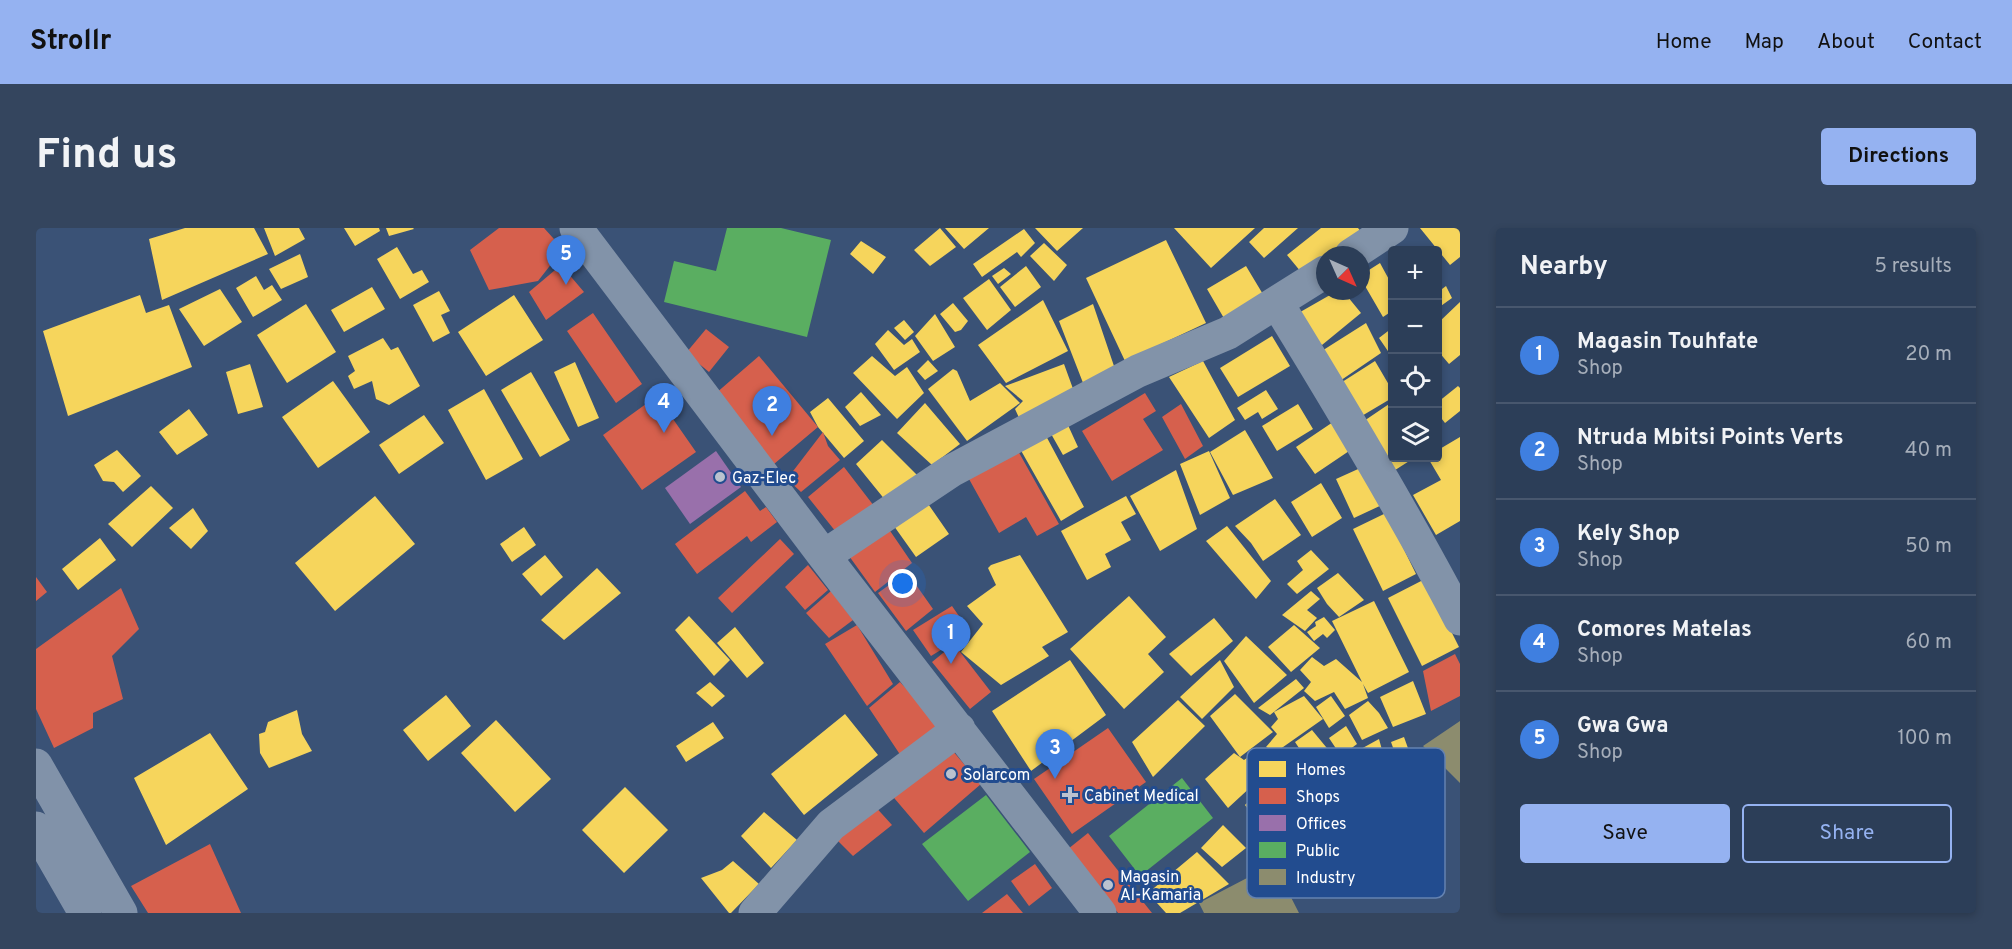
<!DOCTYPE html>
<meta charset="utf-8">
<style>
:root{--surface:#2c3e58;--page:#34455e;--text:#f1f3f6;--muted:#a6aeba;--line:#48576e;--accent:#95b2f1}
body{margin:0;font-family:Overpass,sans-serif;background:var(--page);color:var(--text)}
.controls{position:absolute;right:18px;top:18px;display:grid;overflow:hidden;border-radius:6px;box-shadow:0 3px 9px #0003}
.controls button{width:54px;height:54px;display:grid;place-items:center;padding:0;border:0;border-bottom:2px solid var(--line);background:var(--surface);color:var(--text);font:30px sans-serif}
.compass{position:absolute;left:1280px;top:18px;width:54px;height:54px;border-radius:50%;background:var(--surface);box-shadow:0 3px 9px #0003;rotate:135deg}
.you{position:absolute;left:867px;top:356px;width:21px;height:21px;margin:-15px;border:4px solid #fff;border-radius:50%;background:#1a73e8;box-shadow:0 0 0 9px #1a73e833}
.badge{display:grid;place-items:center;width:39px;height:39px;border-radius:50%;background:var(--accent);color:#fff;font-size:20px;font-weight:700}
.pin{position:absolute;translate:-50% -50px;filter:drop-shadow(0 2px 3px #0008)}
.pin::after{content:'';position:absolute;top:32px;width:21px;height:18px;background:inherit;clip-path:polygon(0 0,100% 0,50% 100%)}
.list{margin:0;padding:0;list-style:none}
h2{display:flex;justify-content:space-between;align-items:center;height:78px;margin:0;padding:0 24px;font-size:26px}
h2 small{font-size:20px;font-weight:400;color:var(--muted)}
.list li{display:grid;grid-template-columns:39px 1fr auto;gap:18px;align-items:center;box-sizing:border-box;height:96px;padding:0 24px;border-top:2px solid var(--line)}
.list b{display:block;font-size:22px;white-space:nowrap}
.list p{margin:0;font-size:20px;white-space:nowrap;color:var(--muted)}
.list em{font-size:20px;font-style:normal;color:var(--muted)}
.actions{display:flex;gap:12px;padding:18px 24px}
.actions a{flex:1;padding:14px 0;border:2px solid var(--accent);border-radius:6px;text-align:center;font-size:21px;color:var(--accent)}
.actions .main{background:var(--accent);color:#111}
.icon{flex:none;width:33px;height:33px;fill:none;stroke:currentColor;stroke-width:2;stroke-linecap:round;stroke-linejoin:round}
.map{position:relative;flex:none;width:1424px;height:685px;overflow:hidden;border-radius:6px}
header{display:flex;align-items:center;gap:36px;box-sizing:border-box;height:84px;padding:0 30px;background:var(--accent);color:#111}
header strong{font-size:28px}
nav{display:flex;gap:33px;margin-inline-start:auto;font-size:21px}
.intro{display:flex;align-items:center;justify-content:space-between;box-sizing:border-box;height:144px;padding:0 36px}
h1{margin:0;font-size:42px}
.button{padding:15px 27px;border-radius:6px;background:var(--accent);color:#111;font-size:21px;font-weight:700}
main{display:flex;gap:36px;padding:0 36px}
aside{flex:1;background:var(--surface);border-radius:6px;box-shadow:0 3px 9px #0003}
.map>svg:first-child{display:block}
</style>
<header>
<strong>Strollr</strong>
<nav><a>Home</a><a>Map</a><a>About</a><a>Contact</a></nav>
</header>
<div class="intro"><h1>Find us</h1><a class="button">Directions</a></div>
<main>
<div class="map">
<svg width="1424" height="685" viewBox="0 0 1424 685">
<rect width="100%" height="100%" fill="#3a5276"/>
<path fill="#f6d55c" d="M 149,0 L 218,0 L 232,26 L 126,72 L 113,11 Z
M 228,0 L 263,0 L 269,11 L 239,28 Z
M 308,0 L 343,0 L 344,3 L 319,18 Z
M 350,0 L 377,0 L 378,1 L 353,8 Z
M 904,0 L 920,19 L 894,38 L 878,22 Z
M 909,0 L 953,0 L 928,21 Z
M 999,0 L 1047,0 L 1021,23 Z
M 1138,0 L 1219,0 L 1175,40 Z
M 1228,0 L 1262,0 L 1228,30 L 1213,14 Z
M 1285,0 L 1322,0 L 1326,5 L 1299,27 L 1289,27 L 1289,35 L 1270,50 L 1251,27 Z
M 1384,0 L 1424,0 L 1424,29 L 1414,37 Z
M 988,1 L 999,15 L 985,29 L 981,24 L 946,49 L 937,36 Z
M 1130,12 L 1170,95 L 1089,133 L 1050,50 Z
M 825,13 L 850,29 L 837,46 L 814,26 Z
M 1008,15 L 1031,37 L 1018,53 L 994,28 Z
M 361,19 L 377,46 L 386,42 L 393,54 L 364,71 L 341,31 Z
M 264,26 L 272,49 L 245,61 L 233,41 Z
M 1344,35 L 1356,57 L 1356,83 L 1347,89 L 1325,51 L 1325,47 Z
M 990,38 L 1005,59 L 979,79 L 964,59 Z
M 1210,38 L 1228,68 L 1189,92 L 1171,61 Z
M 968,40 L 975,46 L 962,56 L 956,48 Z
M 220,48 L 228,62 L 236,57 L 246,72 L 217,89 L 200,60 Z
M 953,51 L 975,82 L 951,102 L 927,70 Z
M 1410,58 L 1416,70 L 1402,80 L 1402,64 Z
M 336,59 L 349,81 L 308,104 L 295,82 Z
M 184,61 L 206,94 L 168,118 L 143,81 Z
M 403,63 L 414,83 L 405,87 L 414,105 L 397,114 L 377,77 Z
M 1301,63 L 1307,63 L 1325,85 L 1286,117 L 1252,91 Z
M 104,67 L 110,85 L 133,77 L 156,139 L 32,188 L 7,103 Z
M 478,67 L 507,112 L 450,148 L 422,104 Z
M 1007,72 L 1032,123 L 970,155 L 942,117 Z
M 1424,74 L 1424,127 L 1413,136 L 1402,123 L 1402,95 Z
M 917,75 L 932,93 L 925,102 L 919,104 L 904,86 Z
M 270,76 L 300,124 L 251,155 L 221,107 Z
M 1057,76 L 1079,141 L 1049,160 L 1023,93 Z
M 899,86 L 919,119 L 897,133 L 879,108 Z
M 868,92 L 878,104 L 869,112 L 858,100 Z
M 1330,95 L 1345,125 L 1295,159 L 1281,126 Z
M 1356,100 L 1356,129 L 1343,110 Z
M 852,102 L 868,117 L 876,111 L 884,124 L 858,142 L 839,116 Z
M 1236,108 L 1254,138 L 1202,169 L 1184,140 Z
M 347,110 L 355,122 L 362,119 L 384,158 L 353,177 L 340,171 L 336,153 L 318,161 L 312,148 L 319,143 L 312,128 Z
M 836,128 L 859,148 L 871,139 L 888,165 L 861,191 L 817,145 Z
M 892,132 L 902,143 L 889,152 L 881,143 Z
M 1167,133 L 1199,192 L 1173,210 L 1133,149 Z
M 1339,133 L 1356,162 L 1356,170 L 1324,189 L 1303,156 Z
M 539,134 L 563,190 L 542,199 L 518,144 Z
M 214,136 L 227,179 L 202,186 L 190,144 Z
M 1028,136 L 1040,169 L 986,196 L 979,181 L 987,173 L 969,158 Z
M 917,141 L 921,143 L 934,173 L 964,155 L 984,175 L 931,213 L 892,161 Z
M 495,144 L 534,212 L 504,229 L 465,162 Z
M 297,153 L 334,204 L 282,240 L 246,189 Z
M 1422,158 L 1424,160 L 1424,183 L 1409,195 L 1402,186 L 1402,174 Z
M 448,161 L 487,231 L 450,252 L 412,182 Z
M 1230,162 L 1242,181 L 1226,191 L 1222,184 L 1209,192 L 1201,180 Z
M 825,164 L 845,187 L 824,198 L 809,179 Z
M 792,170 L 828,213 L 808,230 L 782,199 L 774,184 Z
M 1356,174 L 1356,230 L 1378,230 L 1356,244 L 1325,195 Z
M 889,175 L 924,216 L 896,237 L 861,205 Z
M 1262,176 L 1277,201 L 1241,223 L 1226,198 Z
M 153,181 L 172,207 L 141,227 L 123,204 Z
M 388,187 L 408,215 L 363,246 L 343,217 Z
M 1300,192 L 1319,219 L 1279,246 L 1260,219 Z
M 1031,195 L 1042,219 L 1027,227 L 1014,204 Z
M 1209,202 L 1237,250 L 1197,267 L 1174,224 Z
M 1009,206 L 1048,279 L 1025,293 L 983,219 Z
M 1424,209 L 1424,293 L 1400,307 L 1377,267 L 1405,252 L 1392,230 L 1402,230 L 1402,222 Z
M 846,212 L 891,257 L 854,278 L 820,236 Z
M 81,222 L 105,248 L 87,264 L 78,254 L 67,253 L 58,237 Z
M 1173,223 L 1194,270 L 1164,287 L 1144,236 Z
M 1331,237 L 1348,276 L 1318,290 L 1300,251 Z
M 1140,242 L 1161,301 L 1124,323 L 1094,268 Z
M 1285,255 L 1306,290 L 1276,309 L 1255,274 Z
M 115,258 L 137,280 L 96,319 L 72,296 Z
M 339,268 L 379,316 L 299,383 L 259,335 Z
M 1090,268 L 1100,286 L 1085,294 L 1095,312 L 1069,326 L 1075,339 L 1051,352 L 1025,303 Z
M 888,270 L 913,306 L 880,329 L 853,291 Z
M 1239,271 L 1265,307 L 1227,333 L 1215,315 L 1199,298 Z
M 157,280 L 172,303 L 155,321 L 133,300 Z
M 1350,285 L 1380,346 L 1347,363 L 1317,301 Z
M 1191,298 L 1235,353 L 1220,371 L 1170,313 Z
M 488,299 L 500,317 L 476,334 L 464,316 Z
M 64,310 L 80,332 L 42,362 L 26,341 Z
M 1275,322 L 1293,341 L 1261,366 L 1251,356 L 1267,342 L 1261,333 Z
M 509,327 L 527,349 L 505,368 L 486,346 Z
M 984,327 L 1032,404 L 1006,419 L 1013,428 L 965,457 L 925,424 L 947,396 L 931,378 L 960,357 L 952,340 L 955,337 Z
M 561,340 L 585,365 L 528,412 L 505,392 Z
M 1302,345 L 1328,372 L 1303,389 L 1291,376 L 1281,360 Z
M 1389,351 L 1423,419 L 1386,438 L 1352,370 Z
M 1275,363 L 1284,371 L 1271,382 L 1281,390 L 1269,403 L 1246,387 Z
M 1093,368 L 1130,409 L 1112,426 L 1128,444 L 1088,481 L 1034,421 Z
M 1338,373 L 1373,444 L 1332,465 L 1327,456 L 1332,470 L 1309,481 L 1298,464 L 1279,473 L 1268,463 L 1275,454 L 1264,442 L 1276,429 L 1288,438 L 1300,431 L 1326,454 L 1296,393 Z
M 653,388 L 694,432 L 678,448 L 639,402 Z
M 1288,389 L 1299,402 L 1291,410 L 1287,406 L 1278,413 L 1271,404 L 1280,398 L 1279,394 Z
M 1178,390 L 1197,413 L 1155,448 L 1133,426 Z
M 1258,397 L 1284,420 L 1255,444 L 1232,419 Z
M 699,399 L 728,435 L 711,450 L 681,415 Z
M 1210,408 L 1251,447 L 1218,475 L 1188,433 Z
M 1034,432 L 1070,487 L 995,543 L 956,483 Z
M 1184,432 L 1198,459 L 1166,491 L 1144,469 Z
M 1260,451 L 1268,460 L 1234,487 L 1222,480 Z
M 1377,453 L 1390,486 L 1357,499 L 1344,469 Z
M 674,454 L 689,468 L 676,479 L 660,465 Z
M 1199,466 L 1237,504 L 1204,529 L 1174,488 Z
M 410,467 L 435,498 L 392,533 L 367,502 Z
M 1268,468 L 1287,491 L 1240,524 L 1230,519 L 1241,506 L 1235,499 L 1242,491 L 1238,484 Z
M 1295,468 L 1309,488 L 1293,500 L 1280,479 Z
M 1142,472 L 1169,498 L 1117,549 L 1096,514 Z
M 1332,473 L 1343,485 L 1352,500 L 1326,512 L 1313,487 Z
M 261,482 L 266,506 L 276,523 L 233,540 L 224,525 L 223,506 L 229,504 L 232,494 Z
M 809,486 L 842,527 L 768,587 L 735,546 Z
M 460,492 L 515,551 L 479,584 L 425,525 Z
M 677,494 L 688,510 L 650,534 L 640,518 Z
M 1310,498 L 1321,516 L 1305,528 L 1293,510 Z
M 1276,502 L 1314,548 L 1279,575 L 1249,539 L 1267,526 L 1259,514 Z
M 174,505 L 212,561 L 130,617 L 98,550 Z
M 1368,509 L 1373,523 L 1360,528 L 1355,514 Z
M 1343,511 L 1348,529 L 1323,540 L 1314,527 Z
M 1198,525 L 1208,532 L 1218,525 L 1231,544 L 1192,580 L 1169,551 Z
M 1242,542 L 1283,591 L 1238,619 L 1209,577 Z
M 589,559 L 632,602 L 588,645 L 546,602 Z
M 728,584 L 761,612 L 735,640 L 705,608 Z
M 1187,597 L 1210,620 L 1186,639 L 1165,620 Z
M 1161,624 L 1193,656 L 1144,685 L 1130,685 L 1112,665 Z
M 697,633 L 723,656 L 695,685 L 693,685 L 665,650 L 686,642 Z"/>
<path fill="#d6604d" d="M 463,0 L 508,0 L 527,21 L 502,53 L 453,62 L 434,22 Z
M 525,37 L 548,64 L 510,92 L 493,64 Z
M 557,85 L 606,156 L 580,175 L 531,103 Z
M 670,101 L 693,119 L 673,144 L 650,125 Z
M 723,128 L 782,199 L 738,236 L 679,166 Z
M 1109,165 L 1120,183 L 1107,191 L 1127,222 L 1076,253 L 1046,203 Z
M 621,168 L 660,224 L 606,262 L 567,207 Z
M 1145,176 L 1167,218 L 1149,231 L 1126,189 Z
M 787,204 L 792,218 L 804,232 L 765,264 L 751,251 Z
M 977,214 L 1023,296 L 1001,308 L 990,289 L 963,305 L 928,242 Z
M 808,239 L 838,278 L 800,304 L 772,269 Z
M 709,263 L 724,283 L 730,279 L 741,294 L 715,314 L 711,308 L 661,346 L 639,316 Z
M 848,294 L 876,335 L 839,364 L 808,321 Z
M 744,311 L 758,326 L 696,385 L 682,370 Z
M 772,337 L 792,362 L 769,382 L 749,359 Z
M 871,344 L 897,381 L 870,403 L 842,365 Z
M 0,349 L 11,364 L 0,373 Z
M 85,360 L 103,401 L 76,428 L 87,471 L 57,485 L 57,500 L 18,520 L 0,481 L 0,421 Z
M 795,363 L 817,392 L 793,410 L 770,385 Z
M 916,378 L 934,404 L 895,428 L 877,402 Z
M 821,397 L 857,456 L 831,478 L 789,416 Z
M 918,416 L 955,464 L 934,481 L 896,434 Z
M 1419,426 L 1424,436 L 1424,468 L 1395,483 L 1387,443 Z
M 864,454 L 907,500 L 869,534 L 833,480 Z
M 1072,500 L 1110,554 L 1036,606 L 998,551 Z
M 910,515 L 945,556 L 888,605 L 853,564 Z
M 836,575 L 856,597 L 817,628 L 798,609 Z
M 1052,605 L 1116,685 L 1082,685 L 1032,621 Z
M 174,616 L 205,685 L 112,685 L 95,658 Z
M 999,636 L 1016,660 L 993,678 L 975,653 Z
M 971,666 L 987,685 L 946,685 Z"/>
<path fill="#9970ab" d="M 680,223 L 705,259 L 654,296 L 629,260 Z"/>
<path fill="#5aae61" d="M 691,0 L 745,0 L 795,12 L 771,109 L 628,74 L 638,33 L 680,43 Z
M 1146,550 L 1177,590 L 1104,648 L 1073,608 Z
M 950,567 L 994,624 L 932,673 L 886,616 Z"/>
<path fill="#8c8c6e" d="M 1424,493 L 1424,555 L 1387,518 Z
M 1238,636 L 1263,685 L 1168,685 L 1163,675 Z"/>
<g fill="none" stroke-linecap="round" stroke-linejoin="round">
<path stroke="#8293a9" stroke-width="33" d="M 540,0 L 788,328 L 1064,685
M 1315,27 L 1356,0
M 1241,75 C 1305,179 1368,284 1424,391
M 788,328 L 915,243 L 1102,143 L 1192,105 L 1289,44
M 719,685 L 795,597 L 923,501"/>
<path stroke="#8192a9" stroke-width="33" d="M 0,537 L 85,685
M 0,600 L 49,685"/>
</g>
<g fill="#bac2cf" stroke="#224c8f" stroke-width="2">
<circle cx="684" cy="249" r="6"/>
<circle cx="915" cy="546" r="6"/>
<path d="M1031 558h6v6h6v6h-6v6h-6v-6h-6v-6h6z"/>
<circle cx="1072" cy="657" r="6"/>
</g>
<g text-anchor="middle" stroke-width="6" stroke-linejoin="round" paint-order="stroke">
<g font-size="16" fill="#fff" stroke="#224c8f" text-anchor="start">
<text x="696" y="255">Gaz-Elec</text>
<text x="927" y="552">Solarcom</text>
<text x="1048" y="573">Cabinet Medical</text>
<text x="1084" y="654">Magasin<tspan x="1084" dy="18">Al-Kamaria</tspan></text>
</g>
</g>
<rect x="1211" y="520" width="198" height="150" rx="9" fill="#224c8f" stroke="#6482b1" stroke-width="1.5"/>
<rect x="1223" y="533" width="27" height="16" fill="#f6d55c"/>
<rect x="1223" y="560" width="27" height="16" fill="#d6604d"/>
<rect x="1223" y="587" width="27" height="16" fill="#9970ab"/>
<rect x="1223" y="614" width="27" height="16" fill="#5aae61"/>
<rect x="1223" y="641" width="27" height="16" fill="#8c8c6e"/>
<g font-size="16" fill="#fff">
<text x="1260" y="547">Homes</text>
<text x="1260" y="574">Shops</text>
<text x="1260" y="601">Offices</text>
<text x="1260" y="628">Public</text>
<text x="1260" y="655">Industry</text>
</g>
</svg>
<div class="controls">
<button>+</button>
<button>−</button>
<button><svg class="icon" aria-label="locate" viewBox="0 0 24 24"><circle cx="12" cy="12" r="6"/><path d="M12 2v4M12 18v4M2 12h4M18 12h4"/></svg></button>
<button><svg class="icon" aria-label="layers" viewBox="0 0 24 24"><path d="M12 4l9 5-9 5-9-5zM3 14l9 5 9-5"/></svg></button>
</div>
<svg class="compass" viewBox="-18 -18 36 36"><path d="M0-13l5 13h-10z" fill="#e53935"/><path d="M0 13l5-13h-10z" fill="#a6aeba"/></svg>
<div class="you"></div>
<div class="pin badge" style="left:915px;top:436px;background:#3f7fe0">1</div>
<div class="pin badge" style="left:736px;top:208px;background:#3f7fe0">2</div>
<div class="pin badge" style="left:1019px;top:551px;background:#3f7fe0">3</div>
<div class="pin badge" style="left:628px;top:205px;background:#3f7fe0">4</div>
<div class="pin badge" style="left:530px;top:57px;background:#3f7fe0">5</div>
</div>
<aside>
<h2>Nearby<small>5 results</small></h2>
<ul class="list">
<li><span class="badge" style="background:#3f7fe0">1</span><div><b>Magasin Touhfate</b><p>Shop</p></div><em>20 m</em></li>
<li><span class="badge" style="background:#3f7fe0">2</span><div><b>Ntruda Mbitsi Points Verts</b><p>Shop</p></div><em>40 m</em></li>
<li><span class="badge" style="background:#3f7fe0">3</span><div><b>Kely Shop</b><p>Shop</p></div><em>50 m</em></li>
<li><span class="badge" style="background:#3f7fe0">4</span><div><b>Comores Matelas</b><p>Shop</p></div><em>60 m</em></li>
<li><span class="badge" style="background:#3f7fe0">5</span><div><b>Gwa Gwa</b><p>Shop</p></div><em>100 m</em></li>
</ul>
<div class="actions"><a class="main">Save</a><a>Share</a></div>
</aside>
</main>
